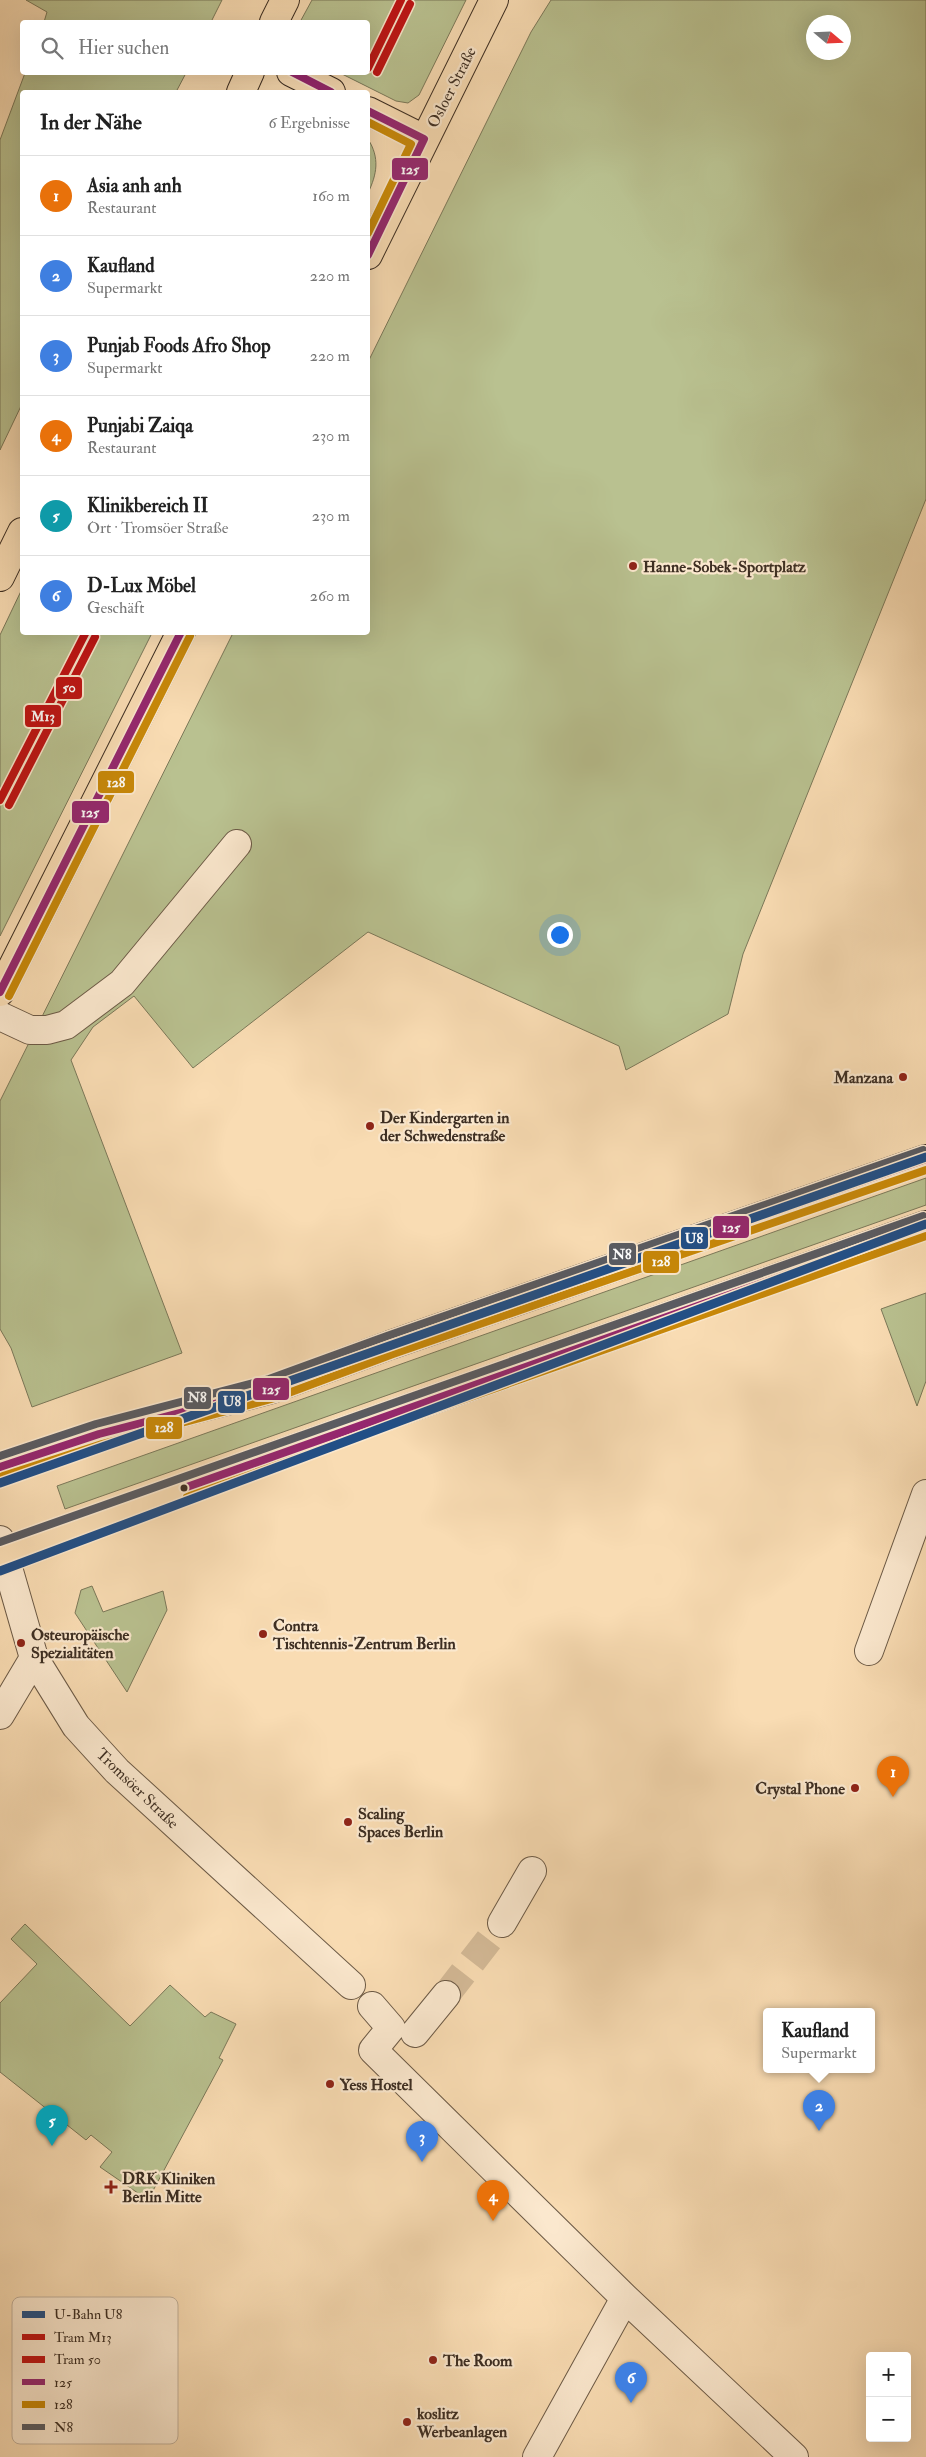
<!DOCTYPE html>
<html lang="de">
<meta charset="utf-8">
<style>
:root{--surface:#fff;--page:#f6f6f6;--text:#222;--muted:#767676;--line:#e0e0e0;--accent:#1a73e8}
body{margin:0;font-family:"IM FELL Double Pica",serif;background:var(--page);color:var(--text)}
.controls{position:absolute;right:15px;bottom:15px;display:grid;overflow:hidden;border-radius:5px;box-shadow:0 5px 20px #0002}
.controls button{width:45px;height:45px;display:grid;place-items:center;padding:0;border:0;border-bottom:1px solid var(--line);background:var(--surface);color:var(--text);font:25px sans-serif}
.compass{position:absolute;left:806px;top:15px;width:45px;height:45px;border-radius:50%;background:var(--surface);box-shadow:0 5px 20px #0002;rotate:109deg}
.you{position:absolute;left:559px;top:934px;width:18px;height:18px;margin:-12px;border:4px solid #fff;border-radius:50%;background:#1a73e8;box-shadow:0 0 0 8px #1a73e833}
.badge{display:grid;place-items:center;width:32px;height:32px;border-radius:50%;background:var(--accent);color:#fff;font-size:16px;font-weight:700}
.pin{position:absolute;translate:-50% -41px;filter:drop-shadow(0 1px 2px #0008)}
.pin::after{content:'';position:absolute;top:26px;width:18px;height:15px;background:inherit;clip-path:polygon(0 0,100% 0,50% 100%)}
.popup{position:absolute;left:763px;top:2008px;width:112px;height:65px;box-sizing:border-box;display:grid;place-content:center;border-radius:5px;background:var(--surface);filter:drop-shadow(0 1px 4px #0005);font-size:16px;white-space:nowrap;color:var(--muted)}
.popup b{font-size:19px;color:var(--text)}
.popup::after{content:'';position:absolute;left:50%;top:100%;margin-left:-10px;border:10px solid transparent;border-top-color:var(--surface)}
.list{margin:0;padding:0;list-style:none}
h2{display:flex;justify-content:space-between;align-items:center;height:65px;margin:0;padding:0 20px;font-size:21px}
h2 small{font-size:16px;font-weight:400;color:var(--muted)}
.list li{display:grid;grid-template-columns:32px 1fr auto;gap:15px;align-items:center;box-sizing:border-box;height:80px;padding:0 20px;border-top:1px solid var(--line)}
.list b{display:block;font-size:19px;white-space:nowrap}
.list p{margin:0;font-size:16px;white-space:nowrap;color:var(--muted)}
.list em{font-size:16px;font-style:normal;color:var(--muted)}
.icon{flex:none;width:28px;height:28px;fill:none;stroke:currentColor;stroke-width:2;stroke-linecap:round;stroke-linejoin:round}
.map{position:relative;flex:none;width:926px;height:2457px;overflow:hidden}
.search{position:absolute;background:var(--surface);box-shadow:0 5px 20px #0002;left:20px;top:20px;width:350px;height:55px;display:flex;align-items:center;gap:12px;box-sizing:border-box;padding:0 18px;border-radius:5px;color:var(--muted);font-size:19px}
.panel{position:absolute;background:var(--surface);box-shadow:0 5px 20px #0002;left:20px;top:90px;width:350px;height:545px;border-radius:5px}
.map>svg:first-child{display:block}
</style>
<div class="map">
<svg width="926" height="2457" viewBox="0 0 926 2457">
<rect width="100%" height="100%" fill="#f9dcb3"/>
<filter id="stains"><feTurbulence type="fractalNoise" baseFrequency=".004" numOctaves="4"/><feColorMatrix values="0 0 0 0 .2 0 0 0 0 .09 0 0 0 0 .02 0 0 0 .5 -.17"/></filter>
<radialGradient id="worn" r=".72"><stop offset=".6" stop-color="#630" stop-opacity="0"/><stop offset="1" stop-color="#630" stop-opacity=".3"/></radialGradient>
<path fill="#b9c190" stroke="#7b7859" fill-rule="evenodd" d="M 26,0 L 222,0 L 211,22 L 44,22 L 47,12 Z
M 312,0 L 466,0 L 419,95 L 408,103 L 396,101 L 340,73 L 368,72 L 368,22 L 300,22 Z
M 551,0 L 926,0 L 926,499 L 743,954 L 728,1014 L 626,1070 L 619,1046 L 368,932 L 193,1068 L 134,996 L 93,1027 L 71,1060 L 182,1353 L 32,1407 L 11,1348 L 0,1329 L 0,1101 L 233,633 L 368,632 L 368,362 L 531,32 ZM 814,22 L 844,22 L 844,52 L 814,52 Z
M 25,73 L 186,73 L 176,92 L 22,92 L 22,404 L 0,450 L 0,140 Z
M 368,139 C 380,158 377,174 368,193 Z
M 22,589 L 22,632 L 152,633 L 0,936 L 0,635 Z
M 926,1178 L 926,1205 L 65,1509 L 57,1486 Z
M 926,1293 L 926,1381 L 917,1406 L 881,1309 Z
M 92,1586 L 103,1612 L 163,1591 L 167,1610 L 127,1692 L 75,1613 L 81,1590 Z
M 25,1924 L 130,2026 L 170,1985 L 205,2017 L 211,2012 L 236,2024 L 219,2058 L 223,2060 L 148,2200 L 100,2167 L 112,2152 L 91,2135 L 86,2140 L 0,2072 L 0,2003 L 37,1964 L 11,1939 Z"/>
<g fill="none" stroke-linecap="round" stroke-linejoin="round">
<path stroke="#d3b996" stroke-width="28" stroke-dasharray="28 14" stroke-linecap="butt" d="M 446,1995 L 502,1923"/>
<g stroke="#6c5a46" stroke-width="30">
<path id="minor" d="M 0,1016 L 30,1030 L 47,1030 L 66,1025 L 122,983 L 237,844
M 0,1540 L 34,1658 L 76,1726 L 117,1771 L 351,1985
M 869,1651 L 926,1494
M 0,1715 L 34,1658
M 502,1923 L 532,1871
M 372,2006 L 391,2028 L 373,2050 L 625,2298
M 415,2033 L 446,1995
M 537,2457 L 625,2298 L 794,2457"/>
</g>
<g stroke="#3d2e22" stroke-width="30">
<path id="major" d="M 274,22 L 285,0
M 291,72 L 331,92
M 241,92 L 250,72
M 368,111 L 424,139
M 368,255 L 494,0
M 0,577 L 22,532
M 0,992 L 181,632
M 0,1467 L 99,1434 L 272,1389 L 390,1345 L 926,1159
M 0,1553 L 926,1225"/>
</g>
<use href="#minor" stroke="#fbe8ce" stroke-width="28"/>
<use href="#major" stroke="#f9dcb3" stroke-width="28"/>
<g stroke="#fbe8ce" stroke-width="11">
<path id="bus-1" d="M 292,72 L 331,92
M 368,111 L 424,139 L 368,255
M 0,992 L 181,632
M 0,1467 L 99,1434 L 272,1389 L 390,1345 L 926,1159
M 184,1488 L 926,1225"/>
</g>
<g stroke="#fbe8ce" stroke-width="11">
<path id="bus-2" d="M 368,122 L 411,144 L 368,233
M 9,996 L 190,636
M 3,1476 L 102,1444 L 275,1398 L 393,1354 L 926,1170
M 187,1497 L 926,1236"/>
</g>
<g stroke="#fbe8ce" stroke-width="11">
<path id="bus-3" d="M 0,1456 L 96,1424 L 269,1379 L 387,1336 L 923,1150
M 0,1542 L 923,1216"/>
</g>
<use href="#bus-1" stroke="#95276e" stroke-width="8"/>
<use href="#bus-2" stroke="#c88808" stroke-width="8"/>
<use href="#bus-3" stroke="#595b62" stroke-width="8"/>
<g stroke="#fbe8ce" stroke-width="11">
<path id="tram-1" d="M 368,68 L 401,0
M 0,800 L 86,632"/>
</g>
<g stroke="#fbe8ce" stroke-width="11">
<path id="tram-2" d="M 377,72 L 410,4
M 9,805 L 95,637"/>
</g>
<use href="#tram-1" stroke="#be1414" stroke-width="8"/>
<use href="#tram-2" stroke="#be1414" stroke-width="8"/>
<g stroke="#fbe8ce" stroke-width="12">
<path id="metro-1" d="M 0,1483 L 926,1157
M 0,1571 L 926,1224"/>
</g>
<use href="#metro-1" stroke="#224f86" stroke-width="9"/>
</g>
<g fill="#8f2418" stroke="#fbe8ce" stroke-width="2">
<circle cx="633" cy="566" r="5"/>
<circle cx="903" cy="1077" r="5"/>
<circle cx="370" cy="1126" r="5"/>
<circle cx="263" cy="1634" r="5"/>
<circle cx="21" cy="1643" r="5"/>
<circle cx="855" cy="1788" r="5"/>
<circle cx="348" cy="1822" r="5"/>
<circle cx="330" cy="2084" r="5"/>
<path d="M108.5 2179.5h5v5h5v5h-5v5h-5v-5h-5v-5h5z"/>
<circle cx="433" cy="2360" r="5"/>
<circle cx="407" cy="2422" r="5"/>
</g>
<circle fill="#3d2e22" stroke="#fbe8ce" stroke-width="2" cx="184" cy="1488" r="4.5"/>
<g text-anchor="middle" stroke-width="4.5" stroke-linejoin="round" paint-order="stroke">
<g font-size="16" fill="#3d2e22" stroke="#fbe8ce">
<text transform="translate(451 87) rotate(-63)" y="6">Osloer Straße</text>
<text transform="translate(138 1788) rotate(44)" y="6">Tromsöer Straße</text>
</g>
<g font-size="16" font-weight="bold" fill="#3d2e22" stroke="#fbe8ce" text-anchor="start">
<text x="643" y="572">Hanne-Sobek-Sportplatz</text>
<text x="893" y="1083" text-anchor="end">Manzana</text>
<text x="380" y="1123">Der Kindergarten in<tspan x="380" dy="18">der Schwedenstraße</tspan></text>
<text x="273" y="1631">Contra<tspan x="273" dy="18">Tischtennis-Zentrum Berlin</tspan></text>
<text x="31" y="1640">Osteuropäische<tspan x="31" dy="18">Spezialitäten</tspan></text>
<text x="845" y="1794" text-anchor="end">Crystal Phone</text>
<text x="358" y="1819">Scaling<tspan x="358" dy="18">Spaces Berlin</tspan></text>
<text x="340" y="2090">Yess Hostel</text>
<text x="122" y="2184">DRK Kliniken<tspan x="122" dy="18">Berlin Mitte</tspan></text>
<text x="443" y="2366">The Room</text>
<text x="417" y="2419">koslitz<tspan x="417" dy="18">Werbeanlagen</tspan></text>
</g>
</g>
<rect x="12" y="2297" width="166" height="147" rx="8" fill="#fbe8ce" stroke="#c2b09a" stroke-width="1"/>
<rect x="22" y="2311" width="23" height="7" fill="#224f86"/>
<rect x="22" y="2334" width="23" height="6" fill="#be1414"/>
<rect x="22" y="2356" width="23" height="7" fill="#be1414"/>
<rect x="22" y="2379" width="23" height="6" fill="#95276e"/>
<rect x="22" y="2401" width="23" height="7" fill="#c88808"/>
<rect x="22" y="2424" width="23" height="6" fill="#595b62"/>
<g font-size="14" fill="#3d2e22">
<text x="54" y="2319">U-Bahn U8</text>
<text x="54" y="2342">Tram M13</text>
<text x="54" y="2364">Tram 50</text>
<text x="54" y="2387">125</text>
<text x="54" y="2409">128</text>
<text x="54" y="2432">N8</text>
</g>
<g stroke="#fbe8ce" stroke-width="2">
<rect x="391" y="157" width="38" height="24" rx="5" fill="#95276e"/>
<rect x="55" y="676" width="28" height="24" rx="5" fill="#be1414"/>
<rect x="24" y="704" width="38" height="24" rx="5" fill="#be1414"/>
<rect x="97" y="770" width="38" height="24" rx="5" fill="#c88808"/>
<rect x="71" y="800" width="39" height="24" rx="5" fill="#95276e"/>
<rect x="712" y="1215" width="38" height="24" rx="5" fill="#95276e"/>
<rect x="680" y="1226" width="29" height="24" rx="5" fill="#224f86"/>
<rect x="608" y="1242" width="29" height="24" rx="5" fill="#595b62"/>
<rect x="642" y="1250" width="38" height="24" rx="5" fill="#c88808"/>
<rect x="252" y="1377" width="38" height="24" rx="5" fill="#95276e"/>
<rect x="183" y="1386" width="29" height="24" rx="5" fill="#595b62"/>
<rect x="217" y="1390" width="29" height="24" rx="5" fill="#224f86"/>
<rect x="145" y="1416" width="38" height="24" rx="5" fill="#c88808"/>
</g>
<g font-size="14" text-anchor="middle" font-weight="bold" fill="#fff">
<text x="410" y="174">125</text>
<text x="69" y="692">50</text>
<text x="43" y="721">M13</text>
<text x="116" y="787">128</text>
<text x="90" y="817">125</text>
<text x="731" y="1232">125</text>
<text x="694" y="1243">U8</text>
<text x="622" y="1259">N8</text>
<text x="661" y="1266">128</text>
<text x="271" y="1394">125</text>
<text x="197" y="1402">N8</text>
<text x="232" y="1406">U8</text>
<text x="164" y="1432">128</text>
</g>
<rect width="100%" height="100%" filter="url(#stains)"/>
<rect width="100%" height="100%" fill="url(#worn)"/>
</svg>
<div class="controls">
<button>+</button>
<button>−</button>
</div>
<svg class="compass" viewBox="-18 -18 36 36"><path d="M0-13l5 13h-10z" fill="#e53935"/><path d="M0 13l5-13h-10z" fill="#767676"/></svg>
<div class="you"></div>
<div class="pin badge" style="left:893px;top:1797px;background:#e8710a">1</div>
<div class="pin badge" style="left:819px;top:2131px;background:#3f7fe0">2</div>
<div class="popup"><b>Kaufland</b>Supermarkt</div>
<div class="pin badge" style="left:422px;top:2162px;background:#3f7fe0">3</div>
<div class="pin badge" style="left:493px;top:2221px;background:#e8710a">4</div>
<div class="pin badge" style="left:52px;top:2146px;background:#0f9aa8">5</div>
<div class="pin badge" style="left:631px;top:2403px;background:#3f7fe0">6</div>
<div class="search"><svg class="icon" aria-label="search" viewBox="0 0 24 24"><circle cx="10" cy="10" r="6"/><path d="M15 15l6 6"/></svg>Hier suchen</div>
<section class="panel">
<h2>In der Nähe<small>6 Ergebnisse</small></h2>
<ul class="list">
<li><span class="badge" style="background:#e8710a">1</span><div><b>Asia anh anh</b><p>Restaurant</p></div><em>160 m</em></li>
<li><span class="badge" style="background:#3f7fe0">2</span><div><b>Kaufland</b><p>Supermarkt</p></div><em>220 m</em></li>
<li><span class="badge" style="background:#3f7fe0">3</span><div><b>Punjab Foods Afro Shop</b><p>Supermarkt</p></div><em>220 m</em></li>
<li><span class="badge" style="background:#e8710a">4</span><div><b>Punjabi Zaiqa</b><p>Restaurant</p></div><em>230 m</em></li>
<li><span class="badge" style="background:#0f9aa8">5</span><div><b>Klinikbereich II</b><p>Ort · Tromsöer Straße</p></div><em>230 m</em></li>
<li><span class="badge" style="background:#3f7fe0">6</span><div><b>D-Lux Möbel</b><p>Geschäft</p></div><em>260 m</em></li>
</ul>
</section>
</div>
